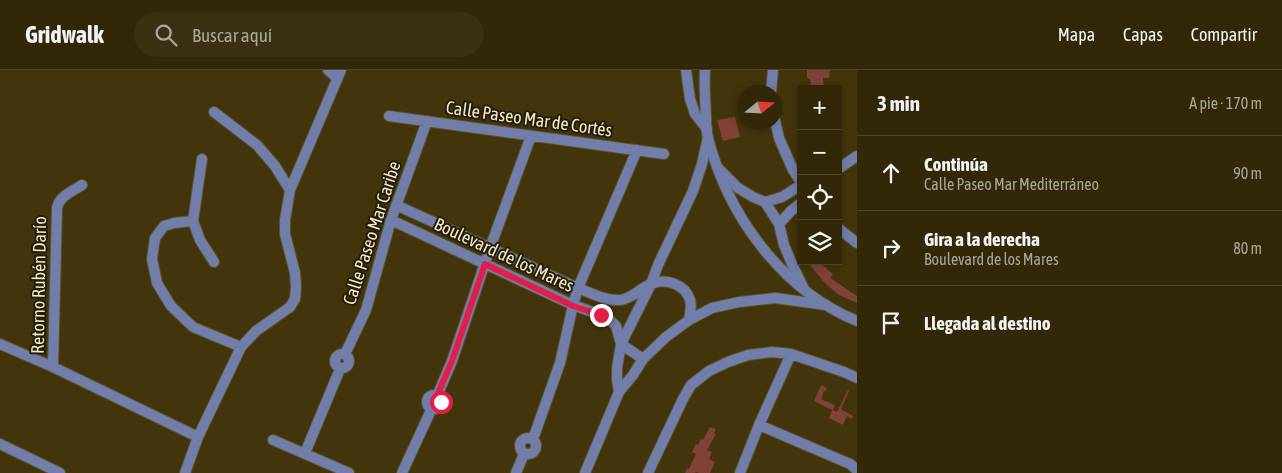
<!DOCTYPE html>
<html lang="es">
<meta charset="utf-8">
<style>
:root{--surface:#322808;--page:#3a3012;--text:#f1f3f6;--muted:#a8a69c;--line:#4d4429}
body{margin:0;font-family:"Asap Condensed",sans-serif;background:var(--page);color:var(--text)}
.controls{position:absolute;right:15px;top:15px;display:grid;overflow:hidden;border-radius:0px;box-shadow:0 2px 8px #0003}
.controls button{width:45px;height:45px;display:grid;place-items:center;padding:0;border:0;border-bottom:1px solid var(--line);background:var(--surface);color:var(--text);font:25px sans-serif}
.compass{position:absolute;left:737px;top:15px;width:45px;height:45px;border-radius:50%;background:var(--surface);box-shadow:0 2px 8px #0003;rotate:72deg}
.stop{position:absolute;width:15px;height:15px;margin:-11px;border:4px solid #e11d48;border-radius:50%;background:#fff}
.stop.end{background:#e11d48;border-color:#fff;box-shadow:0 1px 5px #0008}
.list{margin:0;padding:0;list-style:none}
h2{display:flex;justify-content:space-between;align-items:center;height:65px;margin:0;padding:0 20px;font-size:21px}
h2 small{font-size:16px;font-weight:400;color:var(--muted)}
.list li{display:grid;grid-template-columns:32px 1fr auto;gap:15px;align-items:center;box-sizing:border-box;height:75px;padding:0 20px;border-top:1px solid var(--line)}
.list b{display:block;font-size:19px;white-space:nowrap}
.list p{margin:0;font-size:16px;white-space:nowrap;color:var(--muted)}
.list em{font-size:16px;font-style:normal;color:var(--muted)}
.icon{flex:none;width:28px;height:28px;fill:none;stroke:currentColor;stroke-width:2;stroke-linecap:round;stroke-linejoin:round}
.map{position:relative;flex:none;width:857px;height:403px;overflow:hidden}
header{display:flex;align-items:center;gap:30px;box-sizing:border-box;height:70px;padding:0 25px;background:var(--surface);border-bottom:1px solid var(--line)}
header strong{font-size:24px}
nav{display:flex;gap:28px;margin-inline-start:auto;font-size:18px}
.search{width:350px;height:45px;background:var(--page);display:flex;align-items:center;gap:12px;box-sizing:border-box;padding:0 18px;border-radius:28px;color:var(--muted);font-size:19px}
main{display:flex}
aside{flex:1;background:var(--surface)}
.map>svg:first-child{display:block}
</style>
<header>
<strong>Gridwalk</strong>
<div class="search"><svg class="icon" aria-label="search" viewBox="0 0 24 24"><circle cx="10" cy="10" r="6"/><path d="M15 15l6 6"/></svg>Buscar aquí</div>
<nav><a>Mapa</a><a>Capas</a><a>Compartir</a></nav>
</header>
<main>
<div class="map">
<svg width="857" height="403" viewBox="0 0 857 403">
<rect width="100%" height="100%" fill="#42350b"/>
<path fill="#804136" d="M 807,0 L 830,0 L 829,8 L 823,8 L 824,19 L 809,19 L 808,16 L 811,15 L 810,9 L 807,8 Z
M 735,47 L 740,67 L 723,71 L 717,50 Z
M 806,191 L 819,191 L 819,192 L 833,204 L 830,208 L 857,226 L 857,233 L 839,225 L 826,214 Z
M 821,315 L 827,318 L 826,321 L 824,321 L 821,329 L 835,335 L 833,340 L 837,342 L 848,320 L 849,321 L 841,339 L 853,346 L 852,349 L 847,346 L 843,355 L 829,348 L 832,340 L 814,331 Z
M 710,357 L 716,359 L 714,363 L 716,364 L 707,380 L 712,382 L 709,389 L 715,392 L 710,403 L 699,403 L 696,402 L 695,403 L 685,403 L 687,398 L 689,399 L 696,384 L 692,382 L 696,374 L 698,375 L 701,369 L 703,370 Z"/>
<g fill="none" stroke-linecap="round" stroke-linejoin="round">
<g stroke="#5e522a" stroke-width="12">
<path id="minor" d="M 328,0 L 337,8
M 686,0 L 690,29 L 695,44 L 707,59
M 771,22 L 773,0
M 214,42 L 257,75 L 275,96 L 290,120
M 389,46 L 664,84
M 774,46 L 779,68 L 793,100 L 801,112
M 202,89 L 193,151 L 200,170 L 214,192
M 718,98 L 738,118 L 753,127 L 765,132 L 779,154 L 784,175 L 792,194 L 804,219
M 838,99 L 857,86
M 765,132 L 782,127 L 801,115
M 396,135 L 578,218 C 591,223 606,231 620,230 C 632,229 640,218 651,214 C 666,208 685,214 690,230 C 692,237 690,243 689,250
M 391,150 L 573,235 L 601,245 L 610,250 L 616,256 L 621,274 L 643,289
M 193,151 L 174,153 L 164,156 L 155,168 L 152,189 L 157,213 L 171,236 L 193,257 L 241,277
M 779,154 L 791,141 L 801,133
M 838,158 L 857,173
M 0,274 L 53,297 L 198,367
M335 291a7 7 0 1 1 14 0a7 7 0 1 1-14 0Z
M 345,284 L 366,240 L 391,150 L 427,51
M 53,297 L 57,138 C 59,126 73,121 82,115
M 619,322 L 617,309 L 617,298 L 621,274 L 651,214 L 658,195 L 693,121 L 702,94 L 708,67
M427 332a7 7 0 1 1 14 0a7 7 0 1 1-14 0Z
M 437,326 L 452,291 L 490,178 L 531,66
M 759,355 L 850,394 L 857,400
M520 376a8 8 0 1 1 16 0a8 8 0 1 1-16 0Z
M 533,369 L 560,293 L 573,235 L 578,218 L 637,80
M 273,370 L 349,403
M 0,374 L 60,403
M 305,383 L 340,299
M 185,403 L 198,367 L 241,277 L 256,261 L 290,237 L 295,229 L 296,217 L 295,203 L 285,164 L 285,150 L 290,120 L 341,0
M 402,403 L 432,338
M 516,403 L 524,384
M 585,403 L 619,322 L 633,305 L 643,289 L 666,267 L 689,250 L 712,238 L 739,232 L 775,228 L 826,235
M 648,403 L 683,329 L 691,315 L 709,301 L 728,292 L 748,285 L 772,282 L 791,284 L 844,302 L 857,308
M 740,403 L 759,355 L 791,284"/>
</g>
<g stroke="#5e522a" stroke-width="12">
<path id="tertiary" d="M 705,0 C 704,15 705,30 706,46 C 706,53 706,61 708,68 C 728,146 782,220 857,251"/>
</g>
<use href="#minor" stroke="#717eaa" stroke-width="10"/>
<use href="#tertiary" stroke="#717eaa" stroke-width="10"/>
</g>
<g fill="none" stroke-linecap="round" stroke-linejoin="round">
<path stroke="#e11d48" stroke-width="6" d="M 441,332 L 440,327 L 437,326 L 452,291 L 485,194 L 573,236 L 601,245"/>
</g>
<g text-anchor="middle" stroke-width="4" stroke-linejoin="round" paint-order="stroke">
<g font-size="18" fill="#f2e8cd" stroke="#241d07">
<text transform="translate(529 49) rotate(8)" y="6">Calle Paseo Mar de Cortés</text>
<text transform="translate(372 163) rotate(-72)" y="6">Calle Paseo Mar Caribe</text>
<text transform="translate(504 185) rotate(25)" y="6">Boulevard de los Mares</text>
<text transform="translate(39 215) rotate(-89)" y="6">Retorno Rubén Darío</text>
</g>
</g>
</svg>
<div class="controls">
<button>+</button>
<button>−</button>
<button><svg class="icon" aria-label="locate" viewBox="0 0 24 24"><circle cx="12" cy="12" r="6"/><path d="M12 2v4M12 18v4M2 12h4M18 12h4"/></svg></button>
<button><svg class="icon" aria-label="layers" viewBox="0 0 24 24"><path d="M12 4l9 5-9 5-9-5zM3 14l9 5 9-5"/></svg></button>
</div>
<svg class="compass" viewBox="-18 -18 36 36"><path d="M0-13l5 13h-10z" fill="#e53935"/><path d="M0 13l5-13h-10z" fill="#a8a69c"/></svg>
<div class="stop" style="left:441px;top:332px"></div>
<div class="stop end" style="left:601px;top:245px"></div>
</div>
<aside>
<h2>3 min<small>A pie · 170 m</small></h2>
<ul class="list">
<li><svg class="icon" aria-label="ahead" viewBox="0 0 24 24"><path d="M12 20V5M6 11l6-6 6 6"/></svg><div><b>Continúa</b><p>Calle Paseo Mar Mediterráneo</p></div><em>90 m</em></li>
<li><svg class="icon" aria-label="right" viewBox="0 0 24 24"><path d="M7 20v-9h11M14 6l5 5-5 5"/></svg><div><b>Gira a la derecha</b><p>Boulevard de los Mares</p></div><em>80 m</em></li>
<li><svg class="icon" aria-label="arrive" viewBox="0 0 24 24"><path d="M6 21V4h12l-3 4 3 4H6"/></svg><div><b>Llegada al destino</b></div></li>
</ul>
</aside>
</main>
